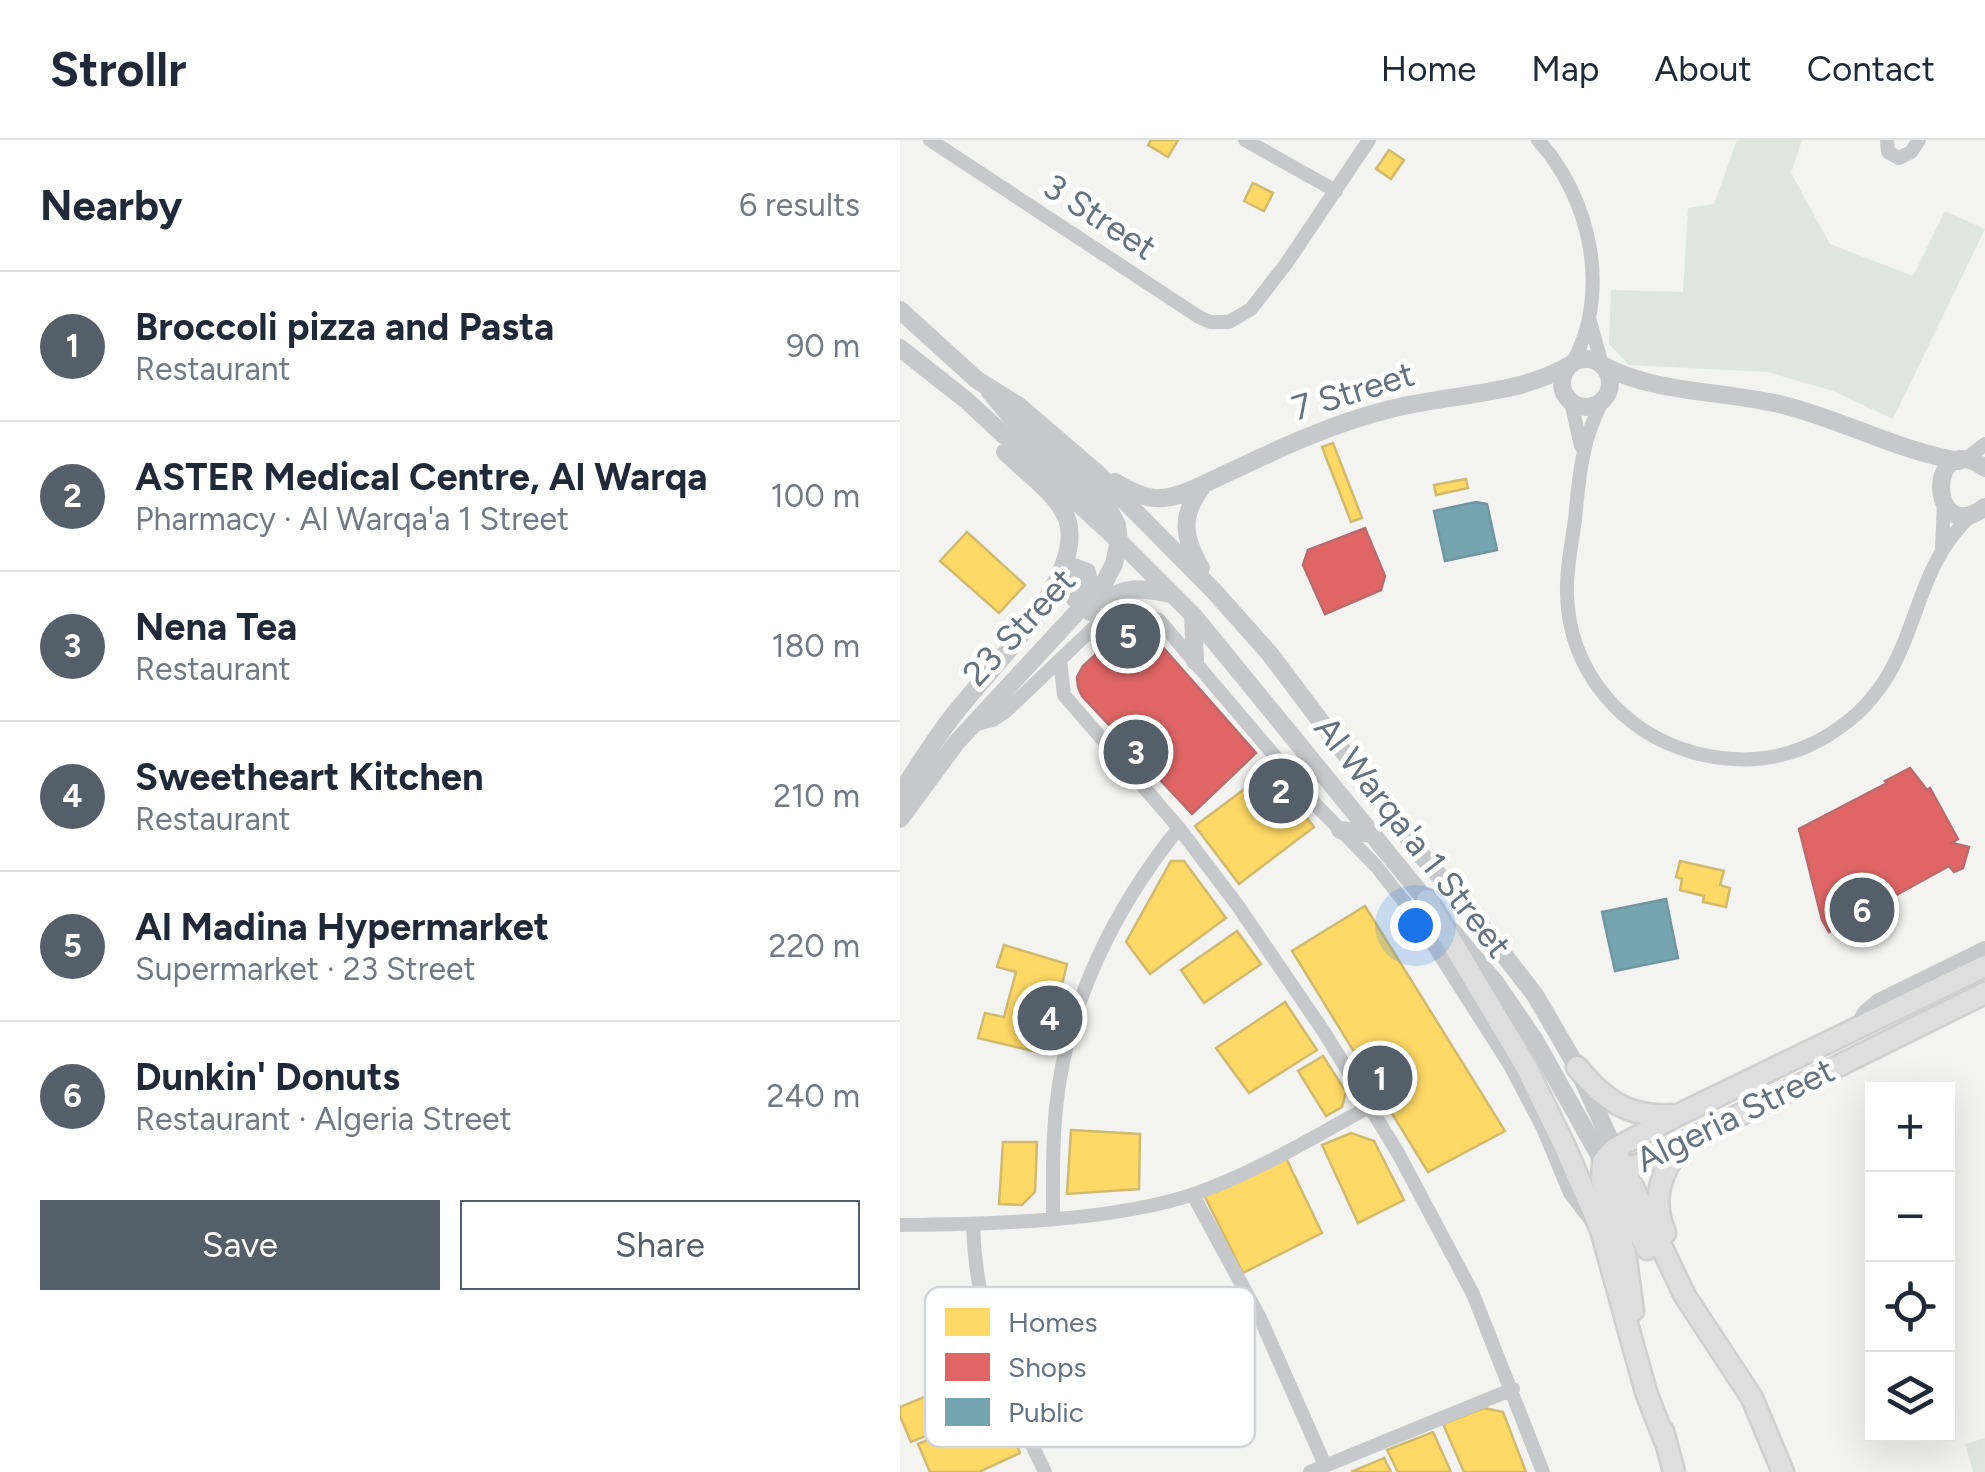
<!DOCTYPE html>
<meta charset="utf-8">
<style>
:root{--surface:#fff;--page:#f2f2f3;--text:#1f2937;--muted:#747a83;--line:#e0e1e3;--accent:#555f6a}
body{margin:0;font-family:Figtree,sans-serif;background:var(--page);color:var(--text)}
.controls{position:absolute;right:30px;bottom:30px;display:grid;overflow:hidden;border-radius:0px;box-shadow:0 10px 40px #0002}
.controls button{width:90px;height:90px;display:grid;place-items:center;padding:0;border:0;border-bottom:2px solid var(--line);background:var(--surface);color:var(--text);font:50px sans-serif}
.you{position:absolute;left:515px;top:785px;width:35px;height:35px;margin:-25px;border:8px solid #fff;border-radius:50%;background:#1a73e8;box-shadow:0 0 0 15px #1a73e833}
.badge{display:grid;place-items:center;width:65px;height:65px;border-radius:50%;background:var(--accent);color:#fff;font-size:32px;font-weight:700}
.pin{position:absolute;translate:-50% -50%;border:5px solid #fff;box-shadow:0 2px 10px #0006}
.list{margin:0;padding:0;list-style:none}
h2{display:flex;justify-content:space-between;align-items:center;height:130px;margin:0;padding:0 40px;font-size:42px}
h2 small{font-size:32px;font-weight:400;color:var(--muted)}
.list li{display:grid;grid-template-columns:65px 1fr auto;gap:30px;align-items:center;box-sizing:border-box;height:150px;padding:0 40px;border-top:2px solid var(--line)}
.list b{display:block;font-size:38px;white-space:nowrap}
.list p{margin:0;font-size:32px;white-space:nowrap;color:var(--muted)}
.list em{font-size:32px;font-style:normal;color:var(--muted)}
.actions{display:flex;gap:20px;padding:30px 40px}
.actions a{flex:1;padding:22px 0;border:2px solid var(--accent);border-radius:0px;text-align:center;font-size:35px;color:var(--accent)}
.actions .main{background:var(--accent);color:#fff}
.icon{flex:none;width:55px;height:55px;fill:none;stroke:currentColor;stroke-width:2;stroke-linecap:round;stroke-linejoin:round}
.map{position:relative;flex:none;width:1085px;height:1332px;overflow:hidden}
header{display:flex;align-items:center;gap:60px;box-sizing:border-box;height:140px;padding:0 50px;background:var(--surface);border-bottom:2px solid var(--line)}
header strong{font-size:48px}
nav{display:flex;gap:55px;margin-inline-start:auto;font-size:35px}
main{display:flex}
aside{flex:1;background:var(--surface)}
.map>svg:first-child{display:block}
</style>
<header>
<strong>Strollr</strong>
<nav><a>Home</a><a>Map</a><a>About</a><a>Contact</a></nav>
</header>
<main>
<aside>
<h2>Nearby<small>6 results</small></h2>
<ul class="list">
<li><span class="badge">1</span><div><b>Broccoli pizza and Pasta</b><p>Restaurant</p></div><em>90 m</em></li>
<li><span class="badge">2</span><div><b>ASTER Medical Centre, Al Warqa</b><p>Pharmacy · Al Warqa'a 1 Street</p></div><em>100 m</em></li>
<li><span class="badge">3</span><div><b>Nena Tea</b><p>Restaurant</p></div><em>180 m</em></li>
<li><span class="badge">4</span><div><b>Sweetheart Kitchen</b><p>Restaurant</p></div><em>210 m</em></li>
<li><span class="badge">5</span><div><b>Al Madina Hypermarket</b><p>Supermarket · 23 Street</p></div><em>220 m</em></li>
<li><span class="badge">6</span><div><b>Dunkin' Donuts</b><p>Restaurant · Algeria Street</p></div><em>240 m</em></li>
</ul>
<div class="actions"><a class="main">Save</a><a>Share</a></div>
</aside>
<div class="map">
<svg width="1085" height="1332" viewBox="0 0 1085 1332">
<rect width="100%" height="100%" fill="#f3f3f1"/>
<path fill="#e1e5df" d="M 837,0 L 902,0 L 891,33 L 930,104 L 1013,136 L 1045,71 L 1085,89 L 993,279 L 933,251 L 868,232 L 729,225 L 709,204 L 711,150 L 783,152 L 788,68 L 814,64 Z
M 1085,1298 L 1085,1332 L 1073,1332 L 1065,1304 Z"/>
<path fill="#ffd966" stroke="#d1ba6e" stroke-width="2.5" d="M 251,0 L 278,0 L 268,17 L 248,5 Z
M 489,10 L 504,20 L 491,39 L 476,29 Z
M 353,43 L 373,53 L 364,71 L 344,61 Z
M 433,303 L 462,378 L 451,382 L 422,307 Z
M 566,339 L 568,348 L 536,355 L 534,345 Z
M 67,392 L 125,445 L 99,473 L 40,421 Z
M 370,630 L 414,687 L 339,744 L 295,686 Z
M 271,721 L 284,721 L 326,778 L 250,834 L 226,802 Z
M 780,721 L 824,731 L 820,745 L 830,748 L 826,767 L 803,762 L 804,756 L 780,750 L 782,739 L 776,737 Z
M 465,766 L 605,991 L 528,1032 L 392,811 Z
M 337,791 L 361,824 L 304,863 L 281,830 Z
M 104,805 L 167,824 L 145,914 L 78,898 L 85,873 L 104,877 L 116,832 L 97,827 Z
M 385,862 L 417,910 L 349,953 L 316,908 Z
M 423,916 L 446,952 L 442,967 L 426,976 L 398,931 Z
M 171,990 L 240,994 L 239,1049 L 167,1054 Z
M 451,993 L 474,1001 L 504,1060 L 458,1083 L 422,1005 Z
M 103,1002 L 137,1002 L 135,1052 L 122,1065 L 99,1064 Z
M 386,1018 L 422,1093 L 343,1133 L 304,1055 Z
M 82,1233 L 96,1268 L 11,1302 L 0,1276 L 0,1267 Z
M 584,1268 L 603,1272 L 626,1332 L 564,1332 L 543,1284 Z
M 101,1269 L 120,1313 L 79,1332 L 30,1332 L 18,1304 Z
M 533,1292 L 551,1332 L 498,1332 L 487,1310 Z
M 484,1318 L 491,1332 L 451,1332 Z"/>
<path fill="#e06666" stroke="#bb6a6e" stroke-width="2.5" d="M 465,388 L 485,436 L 481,450 L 425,474 L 403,425 L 408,410 Z
M 219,493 L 252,495 L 356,613 L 292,674 L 182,556 L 178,547 L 177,537 L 183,526 Z
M 1010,628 L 1027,650 L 1030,648 L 1058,699 L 1052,703 L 1069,707 L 1063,728 L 1054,732 L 1049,726 L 929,792 L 922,780 L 899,689 L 987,643 L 985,641 Z"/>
<path fill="#76a5af" stroke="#7196a1" stroke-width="2.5" d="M 576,362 L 587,364 L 597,410 L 545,421 L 534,371 Z
M 766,759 L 778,818 L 715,831 L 702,772 Z"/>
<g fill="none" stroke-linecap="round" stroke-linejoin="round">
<g stroke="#cfcfcf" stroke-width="25">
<path id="secondary" d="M 527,760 L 625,925 L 665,1007 L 701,1090 L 746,1252 L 765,1301
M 677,927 C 703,959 728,978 771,975
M 720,1020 L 785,1156 L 852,1258 L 883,1332
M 703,1022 L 714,1009 L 778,975 L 1085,826
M 703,1022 C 718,1034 729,1028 745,1022 L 1085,853
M 703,1022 L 702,1041 L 725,1113 L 733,1171
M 707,1046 L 717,1046 L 747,1109
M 765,1093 C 751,1059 760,1032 783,1005
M 763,1291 L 774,1332"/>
</g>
<path stroke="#c7c8c9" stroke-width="14" d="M 30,0 L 299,177 L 310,182 L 329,182 L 351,169 L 386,124 L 469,0
M 345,0 L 436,51
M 638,0 C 691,58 711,153 673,222
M 987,0 L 988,12 L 999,18 L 1011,12 L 1019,0
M 690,181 L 702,225
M 671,262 L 681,306
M 702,262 C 682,299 679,337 675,379 C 672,403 666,429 667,454 C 669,531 722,593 795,613 C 838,624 881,621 920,600 C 1029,540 998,439 1073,374
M 1065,320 L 1085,304
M 1042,408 L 1044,364
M 160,520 L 164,555 L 279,688 L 338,766 L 424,892 L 498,1013 L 573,1154 L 643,1332
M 72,585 L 93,580 L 105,572 L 205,477 L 232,469 L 259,480 L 419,668 L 476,726 L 513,773 L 610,925 L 643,988 L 670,1053 L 693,1083
M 293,1055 L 360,1178 L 425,1325
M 153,1077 C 153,1041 152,1005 156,968 C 166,865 215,767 279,688
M 73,1084 C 75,1170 107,1255 145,1332
M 0,1085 C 90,1084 213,1082 297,1053 C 357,1032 413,997 469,967
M 410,1332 L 613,1249"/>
<path stroke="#c7c8c9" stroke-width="18" d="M 0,170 L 77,240 L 119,266 L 197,333 L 313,450 L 370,514 L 522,716 L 569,770 L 635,855 L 677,927 L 714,1009
M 0,208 L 66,260 L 219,401 L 293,475 L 535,771
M662 243a24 24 0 1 1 48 0a24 24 0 1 1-48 0Z
M 704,226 C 753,253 827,251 883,265 C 943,280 999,311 1059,321
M 1085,328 C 1025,286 1028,410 1085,367
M 215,342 C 250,363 263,363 300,346 C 362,317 424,285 491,269 C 549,254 615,256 668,226
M 301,428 C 283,397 280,376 302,347
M 162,442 L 167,430 L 174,427 L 187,432 L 189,443 L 175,459
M 190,472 C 221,446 233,446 271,454
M 293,475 L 295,521
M 0,654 C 18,626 35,598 56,572 C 88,530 187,437 167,379 C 157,353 124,331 105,312
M 0,679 L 56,603 L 204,443 L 214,424 L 219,401 L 217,385 L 208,367 L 111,277 L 90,252
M 440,690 L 474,694
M 552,791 L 595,842 L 634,899 L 703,1022
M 957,889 L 966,873 L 979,862 L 1085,810"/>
<use href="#secondary" stroke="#dddedd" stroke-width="20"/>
</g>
<g text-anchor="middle" stroke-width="10" stroke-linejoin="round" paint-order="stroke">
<g font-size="35" fill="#657380" stroke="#fff">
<text transform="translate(200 77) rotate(33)" y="12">3 Street</text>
<text transform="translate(453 251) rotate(-17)" y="12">7 Street</text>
<text transform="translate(119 487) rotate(-47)" y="12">23 Street</text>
<text transform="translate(513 697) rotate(52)" y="12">Al Warqa'a 1 Street</text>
<text transform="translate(835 975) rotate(-26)" y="12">Algeria Street</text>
</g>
</g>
<rect x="25" y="1147" width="330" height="160" rx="15" fill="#fff" stroke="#d1d5d9" stroke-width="2.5"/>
<rect x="45" y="1168" width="45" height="28" fill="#ffd966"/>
<rect x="45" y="1213" width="45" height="28" fill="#e06666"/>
<rect x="45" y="1258" width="45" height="28" fill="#76a5af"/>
<g font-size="28" fill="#657380">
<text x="108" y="1192">Homes</text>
<text x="108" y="1237">Shops</text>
<text x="108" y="1282">Public</text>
</g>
</svg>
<div class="controls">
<button>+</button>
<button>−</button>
<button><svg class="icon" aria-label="locate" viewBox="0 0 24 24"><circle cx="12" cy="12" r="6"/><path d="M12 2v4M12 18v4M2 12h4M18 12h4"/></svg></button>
<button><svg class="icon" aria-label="layers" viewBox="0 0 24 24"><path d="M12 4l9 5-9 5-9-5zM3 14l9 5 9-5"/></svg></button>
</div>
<div class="you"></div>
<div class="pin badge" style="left:480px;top:938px">1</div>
<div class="pin badge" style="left:381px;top:651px">2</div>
<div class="pin badge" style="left:236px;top:612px">3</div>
<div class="pin badge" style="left:150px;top:878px">4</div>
<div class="pin badge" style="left:228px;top:496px">5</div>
<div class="pin badge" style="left:962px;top:770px">6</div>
</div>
</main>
